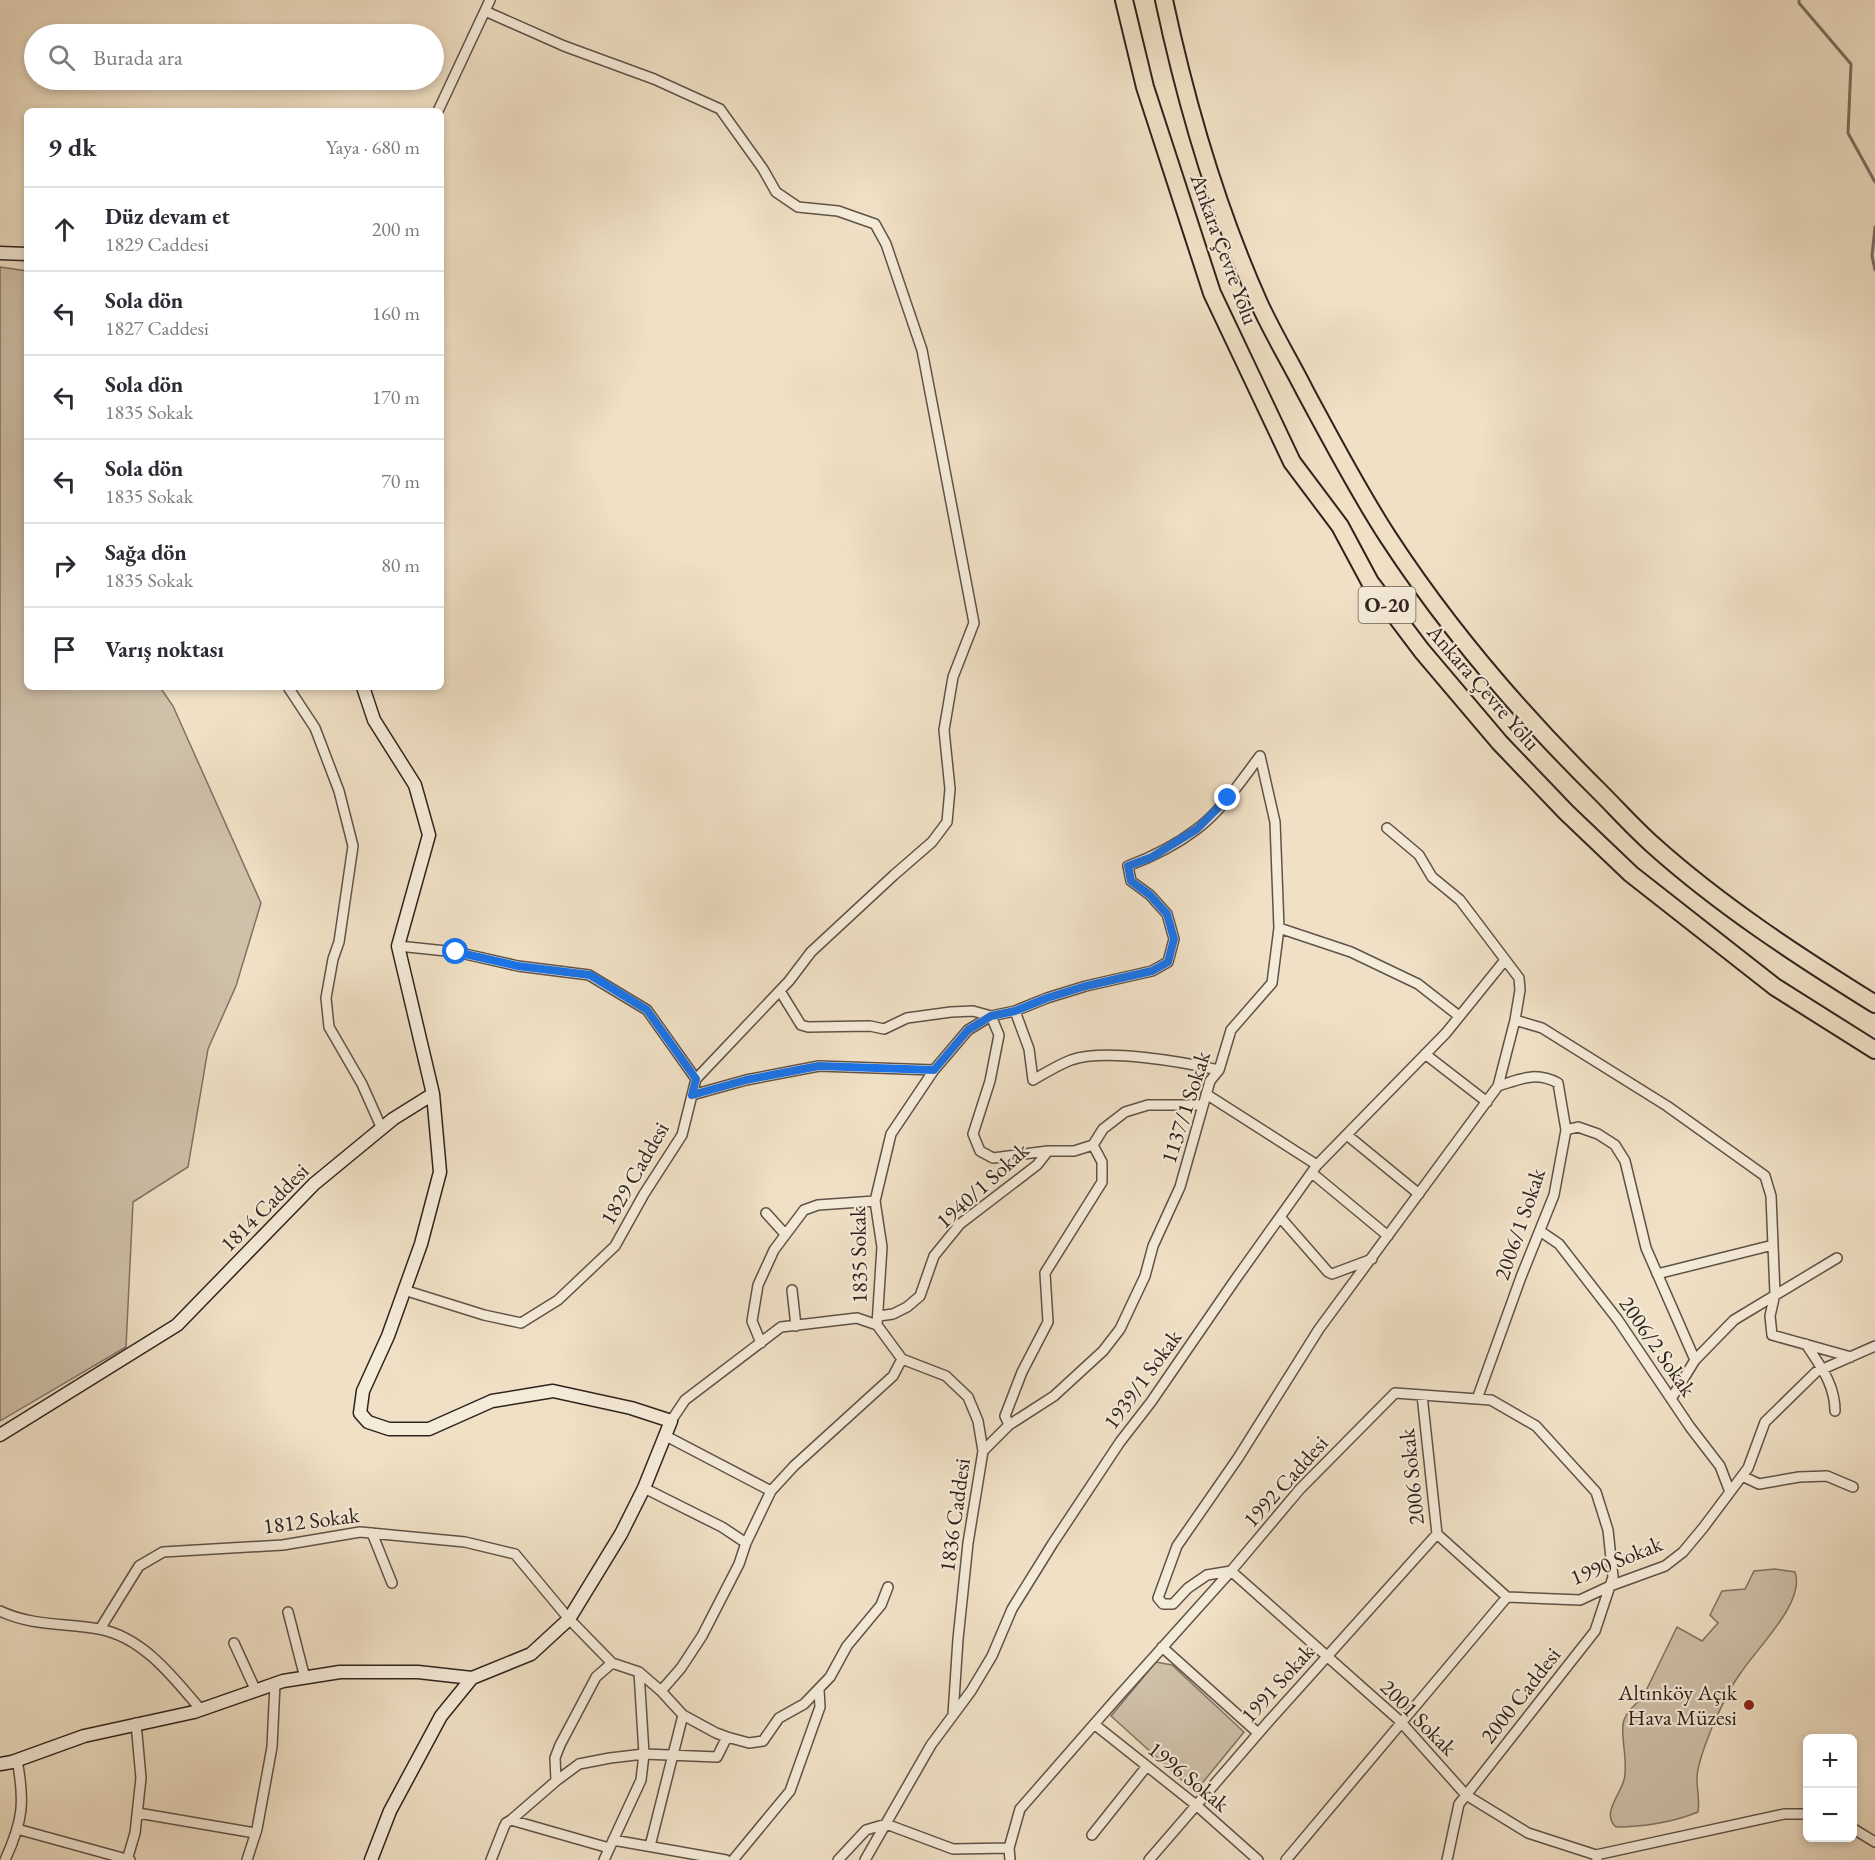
<!DOCTYPE html>
<html lang="tr">
<meta charset="utf-8">
<style>
:root{--surface:#fff;--page:#f2f2f3;--text:#2b2b33;--muted:#7c7c81;--line:#e1e1e2}
body{margin:0;font-family:"EB Garamond",serif;background:var(--page);color:var(--text)}
.controls{position:absolute;right:18px;bottom:18px;display:grid;overflow:hidden;border-radius:9px;box-shadow:0 3px 9px #0003}
.controls button{width:54px;height:54px;display:grid;place-items:center;padding:0;border:0;border-bottom:2px solid var(--line);background:var(--surface);color:var(--text);font:30px sans-serif}
.stop{position:absolute;width:18px;height:18px;margin:-14px;border:4px solid #1a73e8;border-radius:50%;background:#fff}
.stop.end{background:#1a73e8;border-color:#fff;box-shadow:0 2px 6px #0008}
.list{margin:0;padding:0;list-style:none}
h2{display:flex;justify-content:space-between;align-items:center;height:78px;margin:0;padding:0 24px;font-size:26px}
h2 small{font-size:20px;font-weight:400;color:var(--muted)}
.list li{display:grid;grid-template-columns:39px 1fr auto;gap:18px;align-items:center;box-sizing:border-box;height:84px;padding:0 24px;border-top:2px solid var(--line)}
.list b{display:block;font-size:22px;white-space:nowrap}
.list p{margin:0;font-size:20px;white-space:nowrap;color:var(--muted)}
.list em{font-size:20px;font-style:normal;color:var(--muted)}
.icon{flex:none;width:33px;height:33px;fill:none;stroke:currentColor;stroke-width:2;stroke-linecap:round;stroke-linejoin:round}
.map{position:relative;flex:none;width:1875px;height:1860px;overflow:hidden}
.search{position:absolute;background:var(--surface);box-shadow:0 3px 9px #0003;left:24px;top:24px;width:420px;height:66px;display:flex;align-items:center;gap:15px;box-sizing:border-box;padding:0 21px;border-radius:33px;color:var(--muted);font-size:22px}
.panel{position:absolute;background:var(--surface);box-shadow:0 3px 9px #0003;left:24px;top:108px;width:420px;height:582px;border-radius:9px}
.map>svg:first-child{display:block}
</style>
<div class="map">
<svg width="1875" height="1860" viewBox="0 0 1875 1860">
<rect width="100%" height="100%" fill="#f0e0c5"/>
<filter id="stains"><feTurbulence type="fractalNoise" baseFrequency=".00333" numOctaves="4"/><feColorMatrix values="0 0 0 0 .2 0 0 0 0 .09 0 0 0 0 .02 0 0 0 .5 -.17"/></filter>
<radialGradient id="worn" r=".72"><stop offset=".6" stop-color="#630" stop-opacity="0"/><stop offset="1" stop-color="#630" stop-opacity=".3"/></radialGradient>
<path fill="#cfc0a9" stroke="#807264" stroke-width="1.5" d="M 0,267 L 27,271 L 27,687 L 160,687 L 173,706 L 261,903 L 236,986 L 208,1049 L 188,1167 L 133,1202 L 126,1347 L 0,1421 Z
M 1775,1569 L 1795,1572 C 1806,1602 1756,1649 1740,1674 C 1731,1686 1724,1701 1718,1714 C 1711,1729 1696,1765 1697,1780 C 1697,1791 1700,1800 1698,1812 C 1674,1822 1643,1827 1616,1827 C 1601,1814 1620,1795 1624,1780 C 1629,1761 1619,1733 1624,1720 C 1627,1712 1635,1704 1642,1699 L 1677,1627 L 1702,1641 L 1718,1623 L 1710,1615 L 1722,1591 L 1745,1589 L 1754,1571 Z
M 1156,1662 L 1172,1665 L 1244,1732 L 1195,1792 L 1111,1716 Z"/>
<g fill="none" stroke-linecap="round" stroke-linejoin="round">
<path stroke="#7c6e60" stroke-width="3" d="M 1799,0 L 1799,3 L 1851,64 L 1848,133 L 1875,182
M 1875,227 L 1872,256 L 1875,270"/>
<g stroke="#605248" stroke-width="12">
<path id="street" d="M 485,11 L 564,46 L 654,79 L 720,109 L 763,169 L 776,192 L 798,207 L 838,211 L 875,224 L 886,244 L 922,350 L 974,623 L 953,677 L 944,730 L 950,789 L 947,822 L 932,842 L 894,875 L 811,952 L 789,981 L 696,1079
M 438,111 L 490,0
M 288,687 L 315,728 L 339,791 L 353,846 L 339,942 L 333,959 L 326,998 L 329,1027 L 362,1084 L 382,1129
M 1387,828 L 1419,855 L 1432,877 L 1460,900 L 1519,978 L 1520,990 L 1515,1020 L 1498,1086 L 1319,1329 L 1238,1458 L 1177,1546 L 1158,1598 L 1163,1604 L 1173,1604 L 1188,1588 L 1207,1575 L 1231,1571 L 1400,1721 L 1466,1795 L 1528,1833 L 1596,1855 L 1597,1860
M 1279,928 L 1351,952 L 1418,984 L 1459,1016
M 398,946 L 456,952 L 518,966 L 589,975 L 647,1010 L 696,1079 L 682,1135 L 644,1194 L 615,1246 L 558,1300 L 521,1323 L 484,1315 L 404,1290
M 780,991 L 801,1025 L 808,1027 L 870,1026 L 884,1029 L 907,1018 L 951,1012 L 973,1011 L 991,1016
M 1015,1011 L 1029,1049 L 1033,1080 C 1045,1073 1058,1065 1071,1060 C 1105,1048 1183,1062 1219,1070
M 991,1016 L 999,1035 L 990,1081 L 973,1134 L 980,1151 L 993,1158 L 1048,1151 L 1074,1151 L 1093,1145 L 1103,1129 L 1125,1112 L 1148,1105 L 1203,1105
M 1515,1020 L 1542,1028 L 1667,1106 L 1765,1176 L 1771,1196 L 1775,1294 L 1770,1316 L 1772,1335 L 1851,1357
M 1425,1054 L 1487,1102
M 1206,1094 L 1317,1165
M 692,1095 L 746,1080 L 819,1066 L 934,1070
M 1566,1130 L 1578,1127 L 1598,1134 L 1615,1145 L 1625,1161 L 1646,1248 L 1695,1360
M 1347,1135 L 1419,1194
M 1312,1173 L 1388,1236
M 766,1213 L 785,1234
M 1280,1217 L 1328,1272 L 1332,1274 L 1372,1259
M 1540,1231 L 1559,1244 L 1618,1320 L 1690,1427 L 1720,1466 L 1730,1492
M 1657,1274 L 1773,1245
M 792,1290 L 796,1326
M 879,1316 L 893,1314 L 907,1307 L 920,1296 L 934,1256 L 960,1224 L 1037,1165 L 1048,1151
M 877,1325 L 882,1247 L 875,1201 L 891,1134 L 934,1070 L 968,1030 L 991,1016 L 1015,1011 L 1047,998 L 1086,986 L 1152,971 L 1168,962 L 1174,939 L 1167,914 L 1150,895 L 1131,881 L 1128,866 C 1152,857 1176,845 1197,829 C 1222,810 1241,781 1260,756
M 761,1343 L 752,1321 L 758,1285 L 774,1250 L 804,1210 L 818,1205 L 875,1201
M 1806,1344 C 1820,1366 1835,1384 1835,1411
M 1422,1395 L 1437,1534 L 1507,1597
M 1477,1399 L 1521,1277 L 1554,1195 L 1566,1130 L 1558,1083 C 1535,1071 1521,1079 1498,1086
M 1671,1399 L 1695,1360 L 1734,1320 L 1837,1258
M 671,1421 L 685,1400 L 781,1327 L 857,1318 L 877,1325 L 902,1359 L 946,1376 L 968,1397 L 978,1421 L 983,1451 L 968,1543 L 958,1639 L 953,1715
M 1009,1425 L 1054,1396 L 1103,1351 L 1120,1329 L 1145,1276 L 1153,1246 L 1180,1187 L 1210,1081 L 1219,1070 L 1231,1030 L 1272,983 L 1279,928 L 1275,822 L 1260,756
M 664,1435 L 771,1491
M 983,1451 L 1009,1425 L 1005,1416 L 1022,1372 L 1048,1322 L 1045,1273 L 1102,1182 L 1102,1162 L 1093,1145
M 1742,1476 L 1759,1484 L 1799,1477 L 1827,1476 L 1853,1487
M 644,1488 L 722,1527 L 746,1543
M 372,1533 L 392,1583
M 1507,1597 L 1580,1600 L 1610,1586 L 1665,1566 L 1683,1552 L 1703,1528 L 1748,1468 L 1765,1422 L 1816,1372 L 1875,1346
M 0,1611 C 31,1626 65,1623 99,1629 C 143,1637 174,1678 201,1710
M 288,1612 L 305,1678
M 100,1629 L 139,1566 L 163,1552 L 283,1545 L 360,1532 L 465,1542 L 515,1554 L 569,1619 L 612,1663 L 639,1672 L 661,1691 L 683,1715 L 716,1733 L 727,1737 L 749,1743 L 763,1741 L 779,1718 L 804,1704 L 830,1677 L 847,1646 L 881,1605 L 888,1587
M 234,1643 L 256,1691
M 1162,1647 L 1258,1733
M 661,1691 L 681,1668 L 702,1636 L 739,1564 L 746,1543 L 771,1491 L 794,1466 L 893,1376 L 902,1359
M 1094,1724 L 1196,1805 L 1258,1860
M 556,1781 L 555,1758 L 560,1745 L 596,1677 L 612,1663
M 138,1813 L 255,1833
M 511,1820 L 556,1781 L 579,1764 L 610,1758 L 644,1754 L 717,1757 L 727,1737
M 1852,1828 L 1875,1842
M 17,1829 L 130,1860
M 1092,1835 L 1147,1766
M 613,1840 L 726,1860
M 650,1846 L 683,1715
M 1596,1855 L 1784,1814 L 1808,1814
M 5,1860 C 23,1821 25,1802 17,1760
M 127,1860 L 135,1833 L 141,1778 L 136,1723
M 247,1860 L 257,1829 L 272,1747 L 275,1684
M 491,1860 L 504,1827 L 506,1823 L 511,1820 L 609,1848
M 604,1860 L 641,1780 L 644,1754 L 639,1672
M 733,1860 L 790,1791 L 820,1707 L 819,1690
M 838,1860 L 866,1830 L 886,1824 L 953,1849 L 1009,1848
M 865,1860 L 931,1745 L 971,1691 L 992,1656 L 1012,1609 L 1053,1543 L 1120,1442 L 1151,1402 L 1235,1280 L 1317,1165 L 1446,1033 L 1505,960
M 1010,1860 L 1009,1848 L 1020,1809 L 1117,1698 L 1231,1571 L 1300,1489 L 1395,1393 L 1491,1400 L 1536,1426 L 1596,1492 L 1608,1530 L 1613,1577 L 1595,1631 L 1459,1804 L 1447,1860
M 1149,1860 L 1269,1721 L 1437,1534
M 1286,1860 L 1507,1597"/>
</g>
<g stroke="#30231e" stroke-width="15">
<path id="secondary" d="M 0,253 L 27,254
M 363,687 L 374,720 L 415,785 L 429,835 L 398,946 L 433,1094 L 440,1172 L 421,1244 L 388,1336 L 363,1391 L 360,1413 L 368,1422 L 389,1429 L 429,1429 L 492,1401 L 553,1391 L 631,1408 L 671,1421 L 644,1488 L 621,1534 L 569,1619 L 531,1654 L 472,1678 L 441,1716 L 390,1811 L 371,1860
M 0,1435 L 177,1325 L 314,1184 L 393,1119 L 433,1094
M 0,1764 L 12,1762 L 84,1736 L 194,1712 L 283,1681 L 340,1672 L 418,1672 L 472,1678"/>
</g>
<g stroke="#30231e" stroke-width="20">
<path id="highway" d="M 1124,0 L 1145,87 L 1212,293 L 1292,462 L 1340,526 L 1370,582 L 1422,651 L 1500,743 L 1566,812 L 1631,874 L 1775,987 L 1875,1050
M 1164,0 C 1186,103 1216,207 1259,303 C 1273,334 1291,363 1306,393 C 1332,441 1358,491 1388,537 C 1448,629 1520,713 1599,791 C 1617,809 1634,828 1653,845 C 1721,906 1798,956 1875,1004"/>
</g>
<use href="#street" stroke="#f5ebd9" stroke-width="9"/>
<use href="#secondary" stroke="#f5ebd9" stroke-width="12"/>
<use href="#highway" stroke="#f0e0c5" stroke-width="16"/>
</g>
<g fill="none" stroke-linecap="round" stroke-linejoin="round">
<path stroke="#1a73e8" stroke-width="8" d="M 456,952 L 518,966 L 590,975 L 647,1010 L 696,1079 L 692,1095 L 746,1080 L 819,1066 L 934,1070 L 968,1030 L 991,1016 L 1015,1011 L 1047,998 L 1086,986 L 1152,971 L 1168,962 L 1174,939 L 1167,914 L 1150,895 L 1131,881 L 1128,866 L 1152,857 L 1197,829 L 1228,798"/>
</g>
<circle fill="#8f2418" stroke="#f5ebd9" stroke-width="2" cx="1749" cy="1705" r="6"/>
<g text-anchor="middle" stroke-width="4.5" stroke-linejoin="round" paint-order="stroke">
<rect fill="#f5ebd9" stroke="#6b5f56" stroke-width="1.5" x="1358.5" y="587" width="57" height="36" rx="4.5"/>
<g font-size="21" font-weight="bold" fill="#30231e">
<text x="1387" y="612">O-20</text>
</g>
<g font-size="22" fill="#30231e" stroke="#f5ebd9">
<text transform="translate(1225 249) rotate(70)" y="8">Ankara Çevre Yolu</text>
<text transform="translate(1484 687) rotate(49)" y="8">Ankara Çevre Yolu</text>
<text transform="translate(1185 1107) rotate(-72)" y="8">1137/1 Sokak</text>
<text transform="translate(634 1173) rotate(-60)" y="8">1829 Caddesi</text>
<text transform="translate(982 1185) rotate(-42)" y="8">1940/1 Sokak</text>
<text transform="translate(264 1207) rotate(-45)" y="8">1814 Caddesi</text>
<text transform="translate(1519 1224) rotate(-71)" y="8">2006/1 Sokak</text>
<text transform="translate(858 1255) rotate(-91)" y="8">1835 Sokak</text>
<text transform="translate(1658 1346) rotate(55)" y="8">2006/2 Sokak</text>
<text transform="translate(1142 1379) rotate(-54)" y="8">1939/1 Sokak</text>
<text transform="translate(1411 1477) rotate(-96)" y="8">2006 Sokak</text>
<text transform="translate(1285 1481) rotate(-48)" y="8">1992 Caddesi</text>
<text transform="translate(954 1515) rotate(-82)" y="8">1836 Caddesi</text>
<text transform="translate(311 1520) rotate(-7)" y="8">1812 Sokak</text>
<text transform="translate(1616 1560) rotate(-22)" y="8">1990 Sokak</text>
<text transform="translate(1277 1683) rotate(-48)" y="8">1991 Sokak</text>
<text transform="translate(1520 1695) rotate(-52)" y="8">2000 Caddesi</text>
<text transform="translate(1419 1717) rotate(45)" y="8">2001 Sokak</text>
<text transform="translate(1189 1776) rotate(39)" y="8">1996 Sokak</text>
</g>
<g font-size="22" fill="#30231e" stroke="#f5ebd9" text-anchor="end">
<text x="1737" y="1700">Altınköy Açık<tspan x="1737" dy="25">Hava Müzesi</tspan></text>
</g>
</g>
<rect width="100%" height="100%" filter="url(#stains)"/>
<rect width="100%" height="100%" fill="url(#worn)"/>
</svg>
<div class="controls">
<button>+</button>
<button>−</button>
</div>
<div class="stop" style="left:456px;top:952px"></div>
<div class="stop end" style="left:1228px;top:798px"></div>
<div class="search"><svg class="icon" aria-label="search" viewBox="0 0 24 24"><circle cx="10" cy="10" r="6"/><path d="M15 15l6 6"/></svg>Burada ara</div>
<section class="panel">
<h2>9 dk<small>Yaya · 680 m</small></h2>
<ul class="list">
<li><svg class="icon" aria-label="ahead" viewBox="0 0 24 24"><path d="M12 20V5M6 11l6-6 6 6"/></svg><div><b>Düz devam et</b><p>1829 Caddesi</p></div><em>200 m</em></li>
<li><svg class="icon" aria-label="left" viewBox="0 0 24 24"><path d="M17 20v-9H6M10 6l-5 5 5 5"/></svg><div><b>Sola dön</b><p>1827 Caddesi</p></div><em>160 m</em></li>
<li><svg class="icon" aria-label="left" viewBox="0 0 24 24"><path d="M17 20v-9H6M10 6l-5 5 5 5"/></svg><div><b>Sola dön</b><p>1835 Sokak</p></div><em>170 m</em></li>
<li><svg class="icon" aria-label="left" viewBox="0 0 24 24"><path d="M17 20v-9H6M10 6l-5 5 5 5"/></svg><div><b>Sola dön</b><p>1835 Sokak</p></div><em>70 m</em></li>
<li><svg class="icon" aria-label="right" viewBox="0 0 24 24"><path d="M7 20v-9h11M14 6l5 5-5 5"/></svg><div><b>Sağa dön</b><p>1835 Sokak</p></div><em>80 m</em></li>
<li><svg class="icon" aria-label="arrive" viewBox="0 0 24 24"><path d="M6 21V4h12l-3 4 3 4H6"/></svg><div><b>Varış noktası</b></div></li>
</ul>
</section>
</div>
